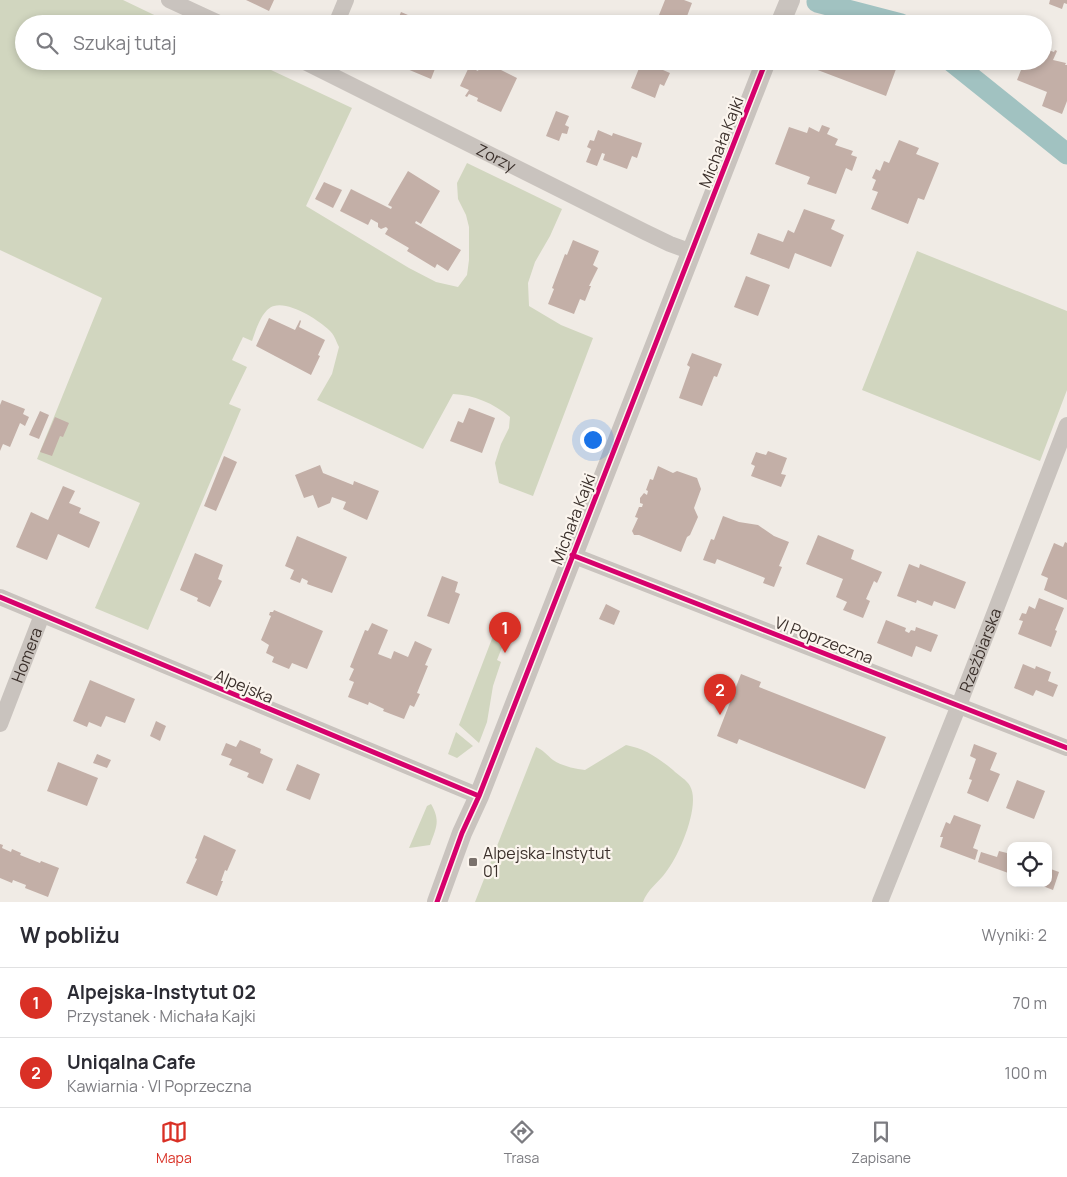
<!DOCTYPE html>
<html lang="pl">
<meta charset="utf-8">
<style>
:root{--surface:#fff;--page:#f7f7f7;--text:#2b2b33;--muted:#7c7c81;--line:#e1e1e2;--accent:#d93025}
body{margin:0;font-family:Manrope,sans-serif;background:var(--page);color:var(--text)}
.controls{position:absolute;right:15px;bottom:15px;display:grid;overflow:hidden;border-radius:10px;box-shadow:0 2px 8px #0003}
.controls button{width:45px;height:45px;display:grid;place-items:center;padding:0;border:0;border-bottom:1px solid var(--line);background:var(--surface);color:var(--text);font:25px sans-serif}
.you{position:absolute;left:592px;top:439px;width:18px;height:18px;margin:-12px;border:4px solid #fff;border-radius:50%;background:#1a73e8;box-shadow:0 0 0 8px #1a73e833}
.badge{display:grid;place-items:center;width:32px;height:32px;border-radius:50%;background:var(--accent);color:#fff;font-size:16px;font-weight:700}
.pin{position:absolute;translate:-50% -41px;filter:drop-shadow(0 1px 2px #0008)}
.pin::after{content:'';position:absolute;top:26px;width:18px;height:15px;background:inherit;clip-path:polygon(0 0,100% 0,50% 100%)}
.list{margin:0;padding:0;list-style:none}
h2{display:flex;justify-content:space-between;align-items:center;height:65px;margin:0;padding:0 20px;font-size:21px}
h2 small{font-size:16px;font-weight:400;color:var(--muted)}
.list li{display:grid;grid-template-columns:32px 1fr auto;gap:15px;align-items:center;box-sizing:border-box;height:70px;padding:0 20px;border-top:1px solid var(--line)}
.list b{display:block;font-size:19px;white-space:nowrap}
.list p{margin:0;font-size:16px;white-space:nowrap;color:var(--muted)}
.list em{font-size:16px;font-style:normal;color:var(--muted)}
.icon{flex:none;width:28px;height:28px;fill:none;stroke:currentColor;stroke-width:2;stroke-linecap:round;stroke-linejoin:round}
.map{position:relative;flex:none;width:1067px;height:902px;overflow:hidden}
.search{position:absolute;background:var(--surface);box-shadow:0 2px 8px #0003;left:15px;right:15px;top:15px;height:55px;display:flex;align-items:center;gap:12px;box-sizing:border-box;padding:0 18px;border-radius:28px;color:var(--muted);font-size:19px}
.sheet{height:205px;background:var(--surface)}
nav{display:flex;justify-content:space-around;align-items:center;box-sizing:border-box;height:70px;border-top:1px solid var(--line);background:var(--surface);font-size:14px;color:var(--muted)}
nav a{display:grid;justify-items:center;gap:2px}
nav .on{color:var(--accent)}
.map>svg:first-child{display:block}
</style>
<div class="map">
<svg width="1067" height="902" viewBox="0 0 1067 902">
<rect width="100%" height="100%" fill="#f0ebe5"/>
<path fill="#d1d6bf" d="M 0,0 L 123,0 L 173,24 L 24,24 L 24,61 L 252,61 L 352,108 L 306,206 L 409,268 L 436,282 L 458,287 L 467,275 L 469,260 L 469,227 L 466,215 L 458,199 L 457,183 L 467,163 L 562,209 L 550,236 L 535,262 L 528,283 L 529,306 L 561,325 L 593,338 L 533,496 L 499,483 L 495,463 L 501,444 L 509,428 L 510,417 C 493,403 474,395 453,394 L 423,449 L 317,400 L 332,374 L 339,347 C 336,341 334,334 329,330 C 319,320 289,301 274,306 C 262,309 256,330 252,341 L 243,337 L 232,360 L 247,367 L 229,404 L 241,409 L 148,630 L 95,608 L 140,503 L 37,459 L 102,298 L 0,250 Z
M 917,251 L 1067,311 L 1067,390 L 1040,461 L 862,390 Z
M 493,636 L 505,640 L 497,660 L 501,662 L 493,686 L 487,722 L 479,743 L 459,725 Z
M 456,732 L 473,746 L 457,758 L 448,754 Z
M 626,745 C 646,749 658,758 673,770 C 678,775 687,780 690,786 C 701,805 679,856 666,872 C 659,882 647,890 643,902 L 475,902 L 536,747 C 543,750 547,755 553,760 C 562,766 575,769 585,770 Z
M 431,804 C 441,821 436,828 430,845 L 409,848 L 427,806 Z"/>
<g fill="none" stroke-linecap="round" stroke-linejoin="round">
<path stroke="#a1c2c1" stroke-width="21" d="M 817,2 L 901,24
M 951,61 L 1067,154"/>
</g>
<path fill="#c3afa7" d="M 246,0 L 274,0 L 269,11 Z
M 665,0 L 684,0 L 692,3 L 684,24 L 667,24 L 657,20 Z
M 1050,0 L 1067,0 L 1067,4 L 1064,3 L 1062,9 L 1049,4 Z
M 401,12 L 429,24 L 396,24 Z
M 1043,48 L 1054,52 L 1055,50 L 1057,51 L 1053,60 L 1066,63 L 1065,65 L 1067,65 L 1067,101 L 1062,114 L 1042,106 L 1047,92 L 1017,80 L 1023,65 L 1014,61 L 1043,61 Z
M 388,61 L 438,61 L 431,79 Z
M 482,61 L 484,62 L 482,66 L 491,70 L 493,66 L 517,78 L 501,112 L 477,101 L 478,98 L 469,94 L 467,97 L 465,96 L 469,90 L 460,86 L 469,67 L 478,71 Z
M 642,61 L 670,73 L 664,86 L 660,84 L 655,98 L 631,88 Z
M 821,61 L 899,61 L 886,96 L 815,69 L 818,62 Z
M 556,111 L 569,116 L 565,125 L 569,127 L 567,134 L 562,133 L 559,141 L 546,136 Z
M 822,125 L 830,128 L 827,134 L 838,139 L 835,145 L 853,151 L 851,155 L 857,157 L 852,171 L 846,168 L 836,194 L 807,184 L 810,177 L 775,164 L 789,127 L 807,133 L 809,127 L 819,132 Z
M 598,130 L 612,136 L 613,133 L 642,143 L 637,158 L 632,156 L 627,169 L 603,160 L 605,154 L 602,153 L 597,166 L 586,162 L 591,149 L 587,147 L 590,140 L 594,141 Z
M 899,140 L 919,148 L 916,154 L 939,163 L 924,200 L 918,198 L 908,224 L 871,209 L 878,192 L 872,190 L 876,180 L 872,178 L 876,169 L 880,171 L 884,161 L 889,163 Z
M 408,171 L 440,191 L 421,224 L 416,221 L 415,223 L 461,250 L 448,271 L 437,264 L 435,268 L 407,251 L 409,248 L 385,234 L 388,229 L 386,227 L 381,229 L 378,227 L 378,223 L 371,219 L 368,225 L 340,211 L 351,189 L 391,209 L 392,207 L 388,205 Z
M 324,182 L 342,190 L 333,208 L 315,199 Z
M 804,209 L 835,220 L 831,229 L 844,235 L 831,267 L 795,253 L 789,269 L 750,254 L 758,233 L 783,242 L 788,230 L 794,233 Z
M 573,240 L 599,251 L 593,265 L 598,268 L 589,286 L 591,286 L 585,301 L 580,299 L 574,314 L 548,304 L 554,289 L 552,288 L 565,254 L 567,255 Z
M 746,276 L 770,285 L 758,316 L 734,307 Z
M 269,318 L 295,330 L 300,320 L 301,321 L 299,327 L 325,340 L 318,355 L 320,356 L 311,375 L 256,346 Z
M 692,353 L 722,364 L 717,377 L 714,376 L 702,406 L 679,398 L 690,367 L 687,365 Z
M 2,400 L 25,409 L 23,414 L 29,417 L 25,426 L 20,423 L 10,447 L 3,444 L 0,451 L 0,405 Z
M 469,408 L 495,418 L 482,453 L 450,441 L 458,421 L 463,423 Z
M 40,411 L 49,415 L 39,439 L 29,435 Z
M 55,417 L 69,423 L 63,437 L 60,436 L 52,456 L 40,452 Z
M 768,451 L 787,458 L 781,474 L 786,475 L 781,487 L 751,476 L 755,466 L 751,464 L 756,452 L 766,455 Z
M 224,456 L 237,462 L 216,511 L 204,506 Z
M 320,465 L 323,473 L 353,485 L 354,481 L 379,491 L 367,520 L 343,509 L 346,502 L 332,497 L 330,503 L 318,508 L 313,495 L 304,498 L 295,475 Z
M 658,466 L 673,473 L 677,471 L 697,478 L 701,489 L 694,508 L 698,517 L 690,535 L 687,537 L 681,552 L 639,535 L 634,535 L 632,531 L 638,518 L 635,517 L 639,507 L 642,507 L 643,504 L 640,503 L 640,498 L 644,493 L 647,495 L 648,491 L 646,490 L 650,479 L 653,480 Z
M 63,486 L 75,491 L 69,503 L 81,508 L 79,513 L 100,522 L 89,548 L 58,534 L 47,560 L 16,547 L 31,512 L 48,520 Z
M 723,516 L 739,522 L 758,525 L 774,536 L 789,542 L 779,566 L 782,567 L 774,587 L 763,583 L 765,578 L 717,559 L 715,564 L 703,560 L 711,539 L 714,540 Z
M 818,535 L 854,550 L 851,559 L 882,572 L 877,583 L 874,581 L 866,599 L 870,601 L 863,618 L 843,610 L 847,602 L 836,597 L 843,579 L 806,564 Z
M 297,536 L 347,557 L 332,593 L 307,584 L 308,581 L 302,578 L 300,583 L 290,579 L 294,570 L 285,566 Z
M 1065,542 L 1067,543 L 1067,600 L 1044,590 L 1048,578 L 1041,575 L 1054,543 L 1063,547 Z
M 195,553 L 223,565 L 218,579 L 222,581 L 210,607 L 197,601 L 198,598 L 180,590 Z
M 909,564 L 919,568 L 920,564 L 966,582 L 955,609 L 934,601 L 932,606 L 917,600 L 916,603 L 897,596 Z
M 442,576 L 458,582 L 455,592 L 460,594 L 449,624 L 427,616 Z
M 1039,598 L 1064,608 L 1055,630 L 1057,631 L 1051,647 L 1018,634 L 1023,621 L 1019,620 L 1022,613 L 1026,614 L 1029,606 L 1035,609 Z
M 606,604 L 620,611 L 614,625 L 599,619 Z
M 274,610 L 323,631 L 307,669 L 292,663 L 289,669 L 272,662 L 274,657 L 266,653 L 269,645 L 261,640 L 271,616 L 269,615 L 270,612 L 273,612 Z
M 886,620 L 906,628 L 905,631 L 909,633 L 911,630 L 915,631 L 916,627 L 938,635 L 931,652 L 916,646 L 912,657 L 877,643 Z
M 372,623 L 388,630 L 378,654 L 391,659 L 394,651 L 408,657 L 415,641 L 432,649 L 425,665 L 428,666 L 417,693 L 420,694 L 414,707 L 410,705 L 404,719 L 383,711 L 384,709 L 369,702 L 368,705 L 348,697 L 354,682 L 349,680 L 354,669 L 350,667 L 365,630 L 368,631 Z
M 1023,664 L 1035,669 L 1036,666 L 1051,672 L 1048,681 L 1058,685 L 1053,697 L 1036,690 L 1033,696 L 1014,688 Z
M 741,674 L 761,682 L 759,687 L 886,737 L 865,789 L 739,739 L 737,744 L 717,736 Z
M 90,680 L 135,699 L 125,723 L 106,716 L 101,727 L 89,722 L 87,727 L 73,721 Z
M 156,721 L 166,726 L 160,741 L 150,736 Z
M 240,740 L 261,749 L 260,753 L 273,759 L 263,784 L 247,777 L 249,773 L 229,765 L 232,759 L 221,755 L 226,743 L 236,747 Z
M 974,744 L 997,753 L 990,770 L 1000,774 L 988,802 L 967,793 L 972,780 L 969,779 L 976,759 L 970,756 Z
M 97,754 L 111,760 L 107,768 L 93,763 Z
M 58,762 L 98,778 L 87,806 L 47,791 Z
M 297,764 L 320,774 L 310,800 L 286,790 Z
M 1017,780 L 1045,791 L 1034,819 L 1006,808 Z
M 954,815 L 981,825 L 973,848 L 978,850 L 975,860 L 940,847 L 943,837 L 940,837 L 946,822 L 950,824 Z
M 204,835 L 236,850 L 227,871 L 225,870 L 221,881 L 223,881 L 217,896 L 186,883 L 197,859 L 195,858 Z
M 0,844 L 3,845 L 2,848 L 11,852 L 12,849 L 21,853 L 20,855 L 40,863 L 41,861 L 59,868 L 48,897 L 25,888 L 26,885 L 13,880 L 12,883 L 0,878 Z
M 999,851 L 1011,854 L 1011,874 L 978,862 L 981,852 L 997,857 Z
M 1048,868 L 1059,872 L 1053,890 L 1035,883 L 1048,883 Z"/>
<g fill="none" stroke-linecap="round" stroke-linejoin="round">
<g stroke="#c9c3be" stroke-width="16">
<path d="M 169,0 L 221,24"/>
<path d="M 336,24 L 346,0"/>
<path id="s1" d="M 303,61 L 645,232 L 670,244 L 692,252"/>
<path d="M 572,555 L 1067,748"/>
<path d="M 0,597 L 479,796"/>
<path id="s2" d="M 0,724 L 42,615"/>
<path id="s3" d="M 880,902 L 959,705 L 1067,425"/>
</g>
<path stroke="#c9c3be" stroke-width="20" d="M 780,24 L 790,0
M 437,902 L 462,833 L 479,796 L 766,61"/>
<g stroke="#fbf5ee" stroke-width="8">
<path id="cycleway" d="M 572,555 L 1067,748
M 0,597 L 479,796
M 437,902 L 462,833 L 479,796 L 766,61"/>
</g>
<use href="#cycleway" stroke="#d6006c" stroke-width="5"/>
</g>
<rect fill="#7a716c" stroke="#fbf5ee" stroke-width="2" x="468" y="857" width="10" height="10" rx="2.5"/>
<g text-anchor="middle" stroke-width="4.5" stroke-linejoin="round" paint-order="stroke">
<g font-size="16" fill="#3b302b" stroke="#fbf5ee">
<text transform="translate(721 142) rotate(-69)" y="6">Michała Kajki</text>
<text dy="6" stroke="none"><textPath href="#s1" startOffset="216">Zorzy</textPath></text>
<text transform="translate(573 519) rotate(-69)" y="6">Michała Kajki</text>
<text transform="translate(824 640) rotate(21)" y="6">VI Poprzeczna</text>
<text dy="6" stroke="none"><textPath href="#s3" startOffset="271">Rzeźbiarska</textPath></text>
<text dy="6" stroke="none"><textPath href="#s2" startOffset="74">Homera</textPath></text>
<text transform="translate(244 686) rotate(23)" y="6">Alpejska</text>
</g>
<g font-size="16" fill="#3b302b" stroke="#fbf5ee" text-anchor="start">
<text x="483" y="859">Alpejska-Instytut<tspan x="483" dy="18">01</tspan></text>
</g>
</g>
</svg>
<div class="controls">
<button><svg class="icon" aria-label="locate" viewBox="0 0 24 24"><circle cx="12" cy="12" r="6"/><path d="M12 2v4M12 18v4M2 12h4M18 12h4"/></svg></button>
</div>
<div class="you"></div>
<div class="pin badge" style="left:505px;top:653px">1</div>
<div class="pin badge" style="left:720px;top:715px">2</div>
<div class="search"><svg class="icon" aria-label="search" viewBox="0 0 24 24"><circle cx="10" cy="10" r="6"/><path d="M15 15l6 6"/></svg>Szukaj tutaj</div>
</div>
<section class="sheet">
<h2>W pobliżu<small>Wyniki: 2</small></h2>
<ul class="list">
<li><span class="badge">1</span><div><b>Alpejska-Instytut 02</b><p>Przystanek · Michała Kajki</p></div><em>70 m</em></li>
<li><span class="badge">2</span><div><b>Uniqalna Cafe</b><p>Kawiarnia · VI Poprzeczna</p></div><em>100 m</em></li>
</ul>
</section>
<nav>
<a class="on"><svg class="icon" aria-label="map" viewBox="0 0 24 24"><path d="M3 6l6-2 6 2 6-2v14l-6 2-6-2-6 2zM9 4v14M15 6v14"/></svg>Mapa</a>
<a><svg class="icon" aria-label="directions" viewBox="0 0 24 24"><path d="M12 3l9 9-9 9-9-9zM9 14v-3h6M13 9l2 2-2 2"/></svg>Trasa</a>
<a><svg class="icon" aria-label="saved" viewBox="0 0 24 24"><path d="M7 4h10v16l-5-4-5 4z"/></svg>Zapisane</a>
</nav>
